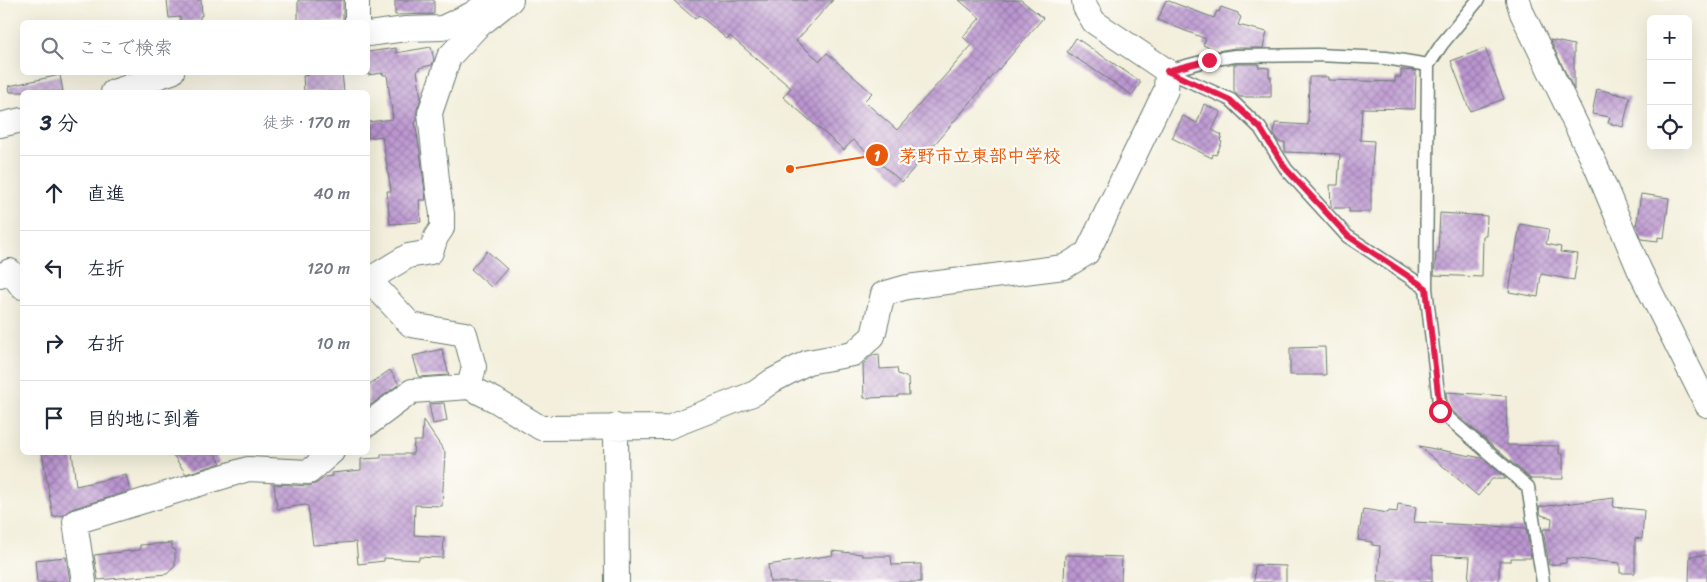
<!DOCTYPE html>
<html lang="ja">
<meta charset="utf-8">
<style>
:root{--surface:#fff;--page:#f2f2f3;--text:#1f2937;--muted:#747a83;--line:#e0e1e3}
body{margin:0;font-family:Sriracha,"Klee One",sans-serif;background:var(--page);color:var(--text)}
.controls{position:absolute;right:15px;top:15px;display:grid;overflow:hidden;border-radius:8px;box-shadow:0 5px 20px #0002}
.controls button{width:45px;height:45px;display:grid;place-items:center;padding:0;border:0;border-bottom:1px solid var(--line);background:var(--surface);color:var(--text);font:25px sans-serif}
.stop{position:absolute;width:15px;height:15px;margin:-11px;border:4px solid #e11d48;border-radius:50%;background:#fff}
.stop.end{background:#e11d48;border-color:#fff;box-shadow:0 1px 5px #0008}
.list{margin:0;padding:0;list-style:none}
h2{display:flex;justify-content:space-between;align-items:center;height:65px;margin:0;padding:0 20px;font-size:21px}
h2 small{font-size:16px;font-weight:400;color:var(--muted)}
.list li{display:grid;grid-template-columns:32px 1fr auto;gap:15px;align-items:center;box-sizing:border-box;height:75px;padding:0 20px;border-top:1px solid var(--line)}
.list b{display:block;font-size:19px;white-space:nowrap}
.list em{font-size:16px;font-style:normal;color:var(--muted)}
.icon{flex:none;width:28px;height:28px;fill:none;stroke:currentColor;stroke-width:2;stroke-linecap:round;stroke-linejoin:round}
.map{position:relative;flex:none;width:1707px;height:582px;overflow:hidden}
.search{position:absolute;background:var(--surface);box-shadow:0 5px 20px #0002;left:20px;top:20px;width:350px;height:55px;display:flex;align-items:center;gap:12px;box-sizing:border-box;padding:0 18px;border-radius:8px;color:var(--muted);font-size:19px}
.panel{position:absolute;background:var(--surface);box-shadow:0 5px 20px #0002;left:20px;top:90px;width:350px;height:365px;border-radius:8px}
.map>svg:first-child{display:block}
</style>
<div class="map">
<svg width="1707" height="582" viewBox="0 0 1707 582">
<defs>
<pattern id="building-cross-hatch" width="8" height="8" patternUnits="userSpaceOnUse" patternTransform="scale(1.25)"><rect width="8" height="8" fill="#bb95d0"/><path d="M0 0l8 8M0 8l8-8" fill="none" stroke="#977baa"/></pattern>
</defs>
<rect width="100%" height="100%" fill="#fdfcf7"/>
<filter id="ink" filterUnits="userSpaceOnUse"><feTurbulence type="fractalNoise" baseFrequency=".02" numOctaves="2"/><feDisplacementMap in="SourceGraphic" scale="10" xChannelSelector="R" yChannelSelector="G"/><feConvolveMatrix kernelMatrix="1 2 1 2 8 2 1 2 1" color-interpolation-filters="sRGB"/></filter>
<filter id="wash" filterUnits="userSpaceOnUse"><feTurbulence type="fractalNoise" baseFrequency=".0096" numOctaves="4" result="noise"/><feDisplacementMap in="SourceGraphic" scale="20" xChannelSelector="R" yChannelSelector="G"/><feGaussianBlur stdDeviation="1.12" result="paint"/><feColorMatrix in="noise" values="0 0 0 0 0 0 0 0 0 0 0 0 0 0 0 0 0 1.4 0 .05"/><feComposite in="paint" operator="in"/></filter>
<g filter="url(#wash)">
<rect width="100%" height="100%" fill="#f3efdc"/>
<g id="blocks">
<path fill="url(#building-cross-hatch)" d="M 167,0 L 201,0 L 202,16 L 200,16 L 200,21 L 180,22 L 180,17 L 169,18 Z
M 298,0 L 343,0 L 343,22 L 298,22 Z
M 395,0 L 434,0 L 434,14 L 395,15 Z
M 673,0 L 833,0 L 796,41 L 820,61 L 827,53 L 872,93 L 864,101 L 897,130 L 972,45 L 963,37 L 980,18 L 959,0 L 1021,0 L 1043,18 L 902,182 L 853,140 L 844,150 L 783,97 L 791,88 L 730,36 L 727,39 L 699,15 L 695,19 Z
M 1166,0 L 1214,18 L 1217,11 L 1219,12 L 1221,7 L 1238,13 L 1238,15 L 1241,17 L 1238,25 L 1267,32 L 1263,48 L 1235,48 L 1217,51 L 1203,45 L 1206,39 L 1158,20 Z
M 1076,38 L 1141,82 L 1132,95 L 1067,52 Z
M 1550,40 L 1574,45 L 1574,90 Z
M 431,47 L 434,60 L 432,65 L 419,68 L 420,70 L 417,70 L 421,98 L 417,109 L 417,121 L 415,122 L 420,153 L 426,200 L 419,200 L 421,222 L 390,224 L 387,191 L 391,191 L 382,136 L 368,138 L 368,122 L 393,119 L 387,75 L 383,75 L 383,73 L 368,75 L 368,52 L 396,48 L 396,53 Z
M 1485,48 L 1504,99 L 1470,111 L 1451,61 Z
M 1234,64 L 1259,64 L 1258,67 L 1269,68 L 1269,77 L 1271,77 L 1271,97 L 1240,97 L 1234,92 Z
M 1401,70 L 1416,71 L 1415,109 L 1362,108 L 1360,140 L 1374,141 L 1371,184 L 1371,212 L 1349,212 L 1349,208 L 1333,208 L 1331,206 L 1330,185 L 1338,185 L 1340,154 L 1285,152 L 1285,142 L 1279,142 L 1274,135 L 1275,123 L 1308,125 L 1309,77 L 1328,77 L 1328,80 L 1395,82 L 1395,77 L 1401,77 Z
M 308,72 L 342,72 L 344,92 L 304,92 L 303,76 L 308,75 Z
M 60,75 L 63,92 L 10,92 L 9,86 Z
M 1597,89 L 1630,97 L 1623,127 L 1608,123 L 1610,117 L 1592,114 Z
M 1204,104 L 1221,112 L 1212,130 L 1222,135 L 1220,141 L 1222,142 L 1216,155 L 1213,154 L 1212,158 L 1172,138 L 1183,116 L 1197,123 Z
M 1641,194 L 1669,198 L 1664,238 L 1658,237 L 1658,241 L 1641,239 L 1636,227 Z
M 1440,213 L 1487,216 L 1486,236 L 1483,236 L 1482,277 L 1434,275 L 1436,253 L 1438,253 Z
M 1520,224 L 1549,229 L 1546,244 L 1561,247 L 1560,252 L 1578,254 L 1574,280 L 1541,274 L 1538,297 L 1509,292 Z
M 487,251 L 507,269 L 491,287 L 471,269 Z
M 1325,347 L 1326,375 L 1290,375 L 1290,348 Z
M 442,349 L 449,375 L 419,377 L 413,356 Z
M 879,354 L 880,369 L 897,368 L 898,374 L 908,378 L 909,395 L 898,395 L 898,397 L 864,398 L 863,364 L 873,355 Z
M 390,370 L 399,384 L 368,407 L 368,385 Z
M 1446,392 L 1506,396 L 1507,445 L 1559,446 L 1559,454 L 1563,454 L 1563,479 L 1531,479 L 1448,407 Z
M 444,403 L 447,421 L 433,424 L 429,404 Z
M 423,420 L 445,452 L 442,506 L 415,505 L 414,535 L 444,537 L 443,558 L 419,557 L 419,560 L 384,558 L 384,561 L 358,564 L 356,542 L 313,545 L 308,506 L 305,505 L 277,509 L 274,484 L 309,486 L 317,483 L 325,477 L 332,476 L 332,473 L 361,470 L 361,459 L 381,458 L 381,454 L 413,454 L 414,441 L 422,441 Z
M 1419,446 L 1482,458 L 1506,479 L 1492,479 L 1478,496 Z
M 42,452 L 72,452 L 76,486 L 126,475 L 130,491 L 71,509 L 64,515 L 53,517 Z
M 171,452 L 214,452 L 221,463 L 186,474 Z
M 1614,498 L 1613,507 L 1644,510 L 1642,539 L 1635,538 L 1635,573 L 1620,573 L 1620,563 L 1566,558 L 1566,563 L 1549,565 L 1543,529 L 1551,529 L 1552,518 L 1541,515 L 1539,507 Z
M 1398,504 L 1416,507 L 1414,522 L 1526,528 L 1531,558 L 1511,558 L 1511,561 L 1499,561 L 1499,582 L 1468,582 L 1470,557 L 1432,555 L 1432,582 L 1378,582 L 1380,546 L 1372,545 L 1372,542 L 1358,540 L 1363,509 L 1388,513 L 1389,511 L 1397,512 Z
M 172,543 L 172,549 L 175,549 L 175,566 L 167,574 L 98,580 L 94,555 L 140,550 L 140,545 Z
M 832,551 L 862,554 L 862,556 L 891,556 L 892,565 L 921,564 L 921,582 L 770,582 L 768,565 L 833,555 Z
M 1065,555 L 1122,557 L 1121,582 L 1064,582 Z
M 1707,555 L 1707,582 L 1689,582 L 1690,556 Z
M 66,557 L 70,582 L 37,582 L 35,560 Z
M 1255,565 L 1286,566 L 1286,582 L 1254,582 Z"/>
</g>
</g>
<g filter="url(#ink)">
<use href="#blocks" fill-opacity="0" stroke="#697b6f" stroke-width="1"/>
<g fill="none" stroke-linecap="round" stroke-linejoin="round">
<g stroke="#697b6f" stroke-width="15">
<path id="lane" d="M 1167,71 L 1231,100 L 1260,128 L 1286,169 L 1347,236 L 1426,288 L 1440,411 L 1528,487 L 1543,582
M 1167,71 L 1209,60 L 1235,56 L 1317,55 L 1386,58 L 1428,65 L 1442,44 L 1478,0
M 1426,288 L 1428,65"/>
</g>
<g stroke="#697b6f" stroke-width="26">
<path id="street" d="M 1518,0 L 1522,13 L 1596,166 L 1639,269 L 1707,405
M 357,22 L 357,0
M 368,34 L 406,29 L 442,28 L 472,14 L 491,1
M 113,92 L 172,72
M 0,125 L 22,120
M 0,276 L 10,271 L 22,287
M 469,387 L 474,367 L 465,334 L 411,325 L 375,286 L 375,276 L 408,256 L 431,252 L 436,237 L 442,228 L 442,214 L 438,189 L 430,113 L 449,57 L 477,27 L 511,0
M 368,424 L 412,391 L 469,387 L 495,400 L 541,428 L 668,427 L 755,393 L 772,381 L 808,362 L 853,354 L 873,336 L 883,294 L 907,287 L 1064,267 L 1087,253 L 1166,90 L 1167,71 L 1094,22 L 1085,7 L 1084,0
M 616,426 L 617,582
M 84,582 L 75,522 L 248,469 L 309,472 L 332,452"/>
</g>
<use href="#lane" stroke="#fff" stroke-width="12"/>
<use href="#street" stroke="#fff" stroke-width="24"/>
</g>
</g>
<g fill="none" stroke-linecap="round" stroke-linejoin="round" filter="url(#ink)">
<path stroke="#e11d48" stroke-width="6" d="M 1209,60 L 1167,71 L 1230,100 L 1260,128 L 1286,169 L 1348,236 L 1426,288 L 1440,411"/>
</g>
<path fill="none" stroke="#e8590c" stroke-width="2" d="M790 169L877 155"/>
<g fill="#e8590c" stroke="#fdfcf7" stroke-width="2">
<circle cx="790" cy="169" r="5"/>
<circle cx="877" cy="155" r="12"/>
</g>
<g font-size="15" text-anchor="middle" font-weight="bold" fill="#fff">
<text x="877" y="161">1</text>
</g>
<g font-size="18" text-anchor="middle" font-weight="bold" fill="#e8590c" stroke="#fdfcf7" stroke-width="4.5" stroke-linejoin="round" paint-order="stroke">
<text x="980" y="162">茅野市立東部中学校</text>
</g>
</svg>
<div class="controls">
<button>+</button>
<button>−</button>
<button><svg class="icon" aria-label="locate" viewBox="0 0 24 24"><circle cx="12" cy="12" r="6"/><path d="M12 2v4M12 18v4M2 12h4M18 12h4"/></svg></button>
</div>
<div class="stop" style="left:1440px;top:411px"></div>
<div class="stop end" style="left:1209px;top:60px"></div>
<div class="search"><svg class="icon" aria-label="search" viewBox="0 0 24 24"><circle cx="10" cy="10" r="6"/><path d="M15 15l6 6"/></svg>ここで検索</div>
<section class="panel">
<h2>3 分<small>徒歩 · 170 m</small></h2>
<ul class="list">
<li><svg class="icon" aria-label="ahead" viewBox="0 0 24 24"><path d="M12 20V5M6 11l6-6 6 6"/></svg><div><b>直進</b></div><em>40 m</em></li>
<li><svg class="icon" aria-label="left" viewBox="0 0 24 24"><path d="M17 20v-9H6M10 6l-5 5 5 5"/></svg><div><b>左折</b></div><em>120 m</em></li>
<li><svg class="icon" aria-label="right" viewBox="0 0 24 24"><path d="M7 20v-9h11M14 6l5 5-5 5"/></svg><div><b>右折</b></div><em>10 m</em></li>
<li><svg class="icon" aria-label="arrive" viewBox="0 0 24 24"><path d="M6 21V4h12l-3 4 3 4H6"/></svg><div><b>目的地に到着</b></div></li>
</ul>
</section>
</div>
